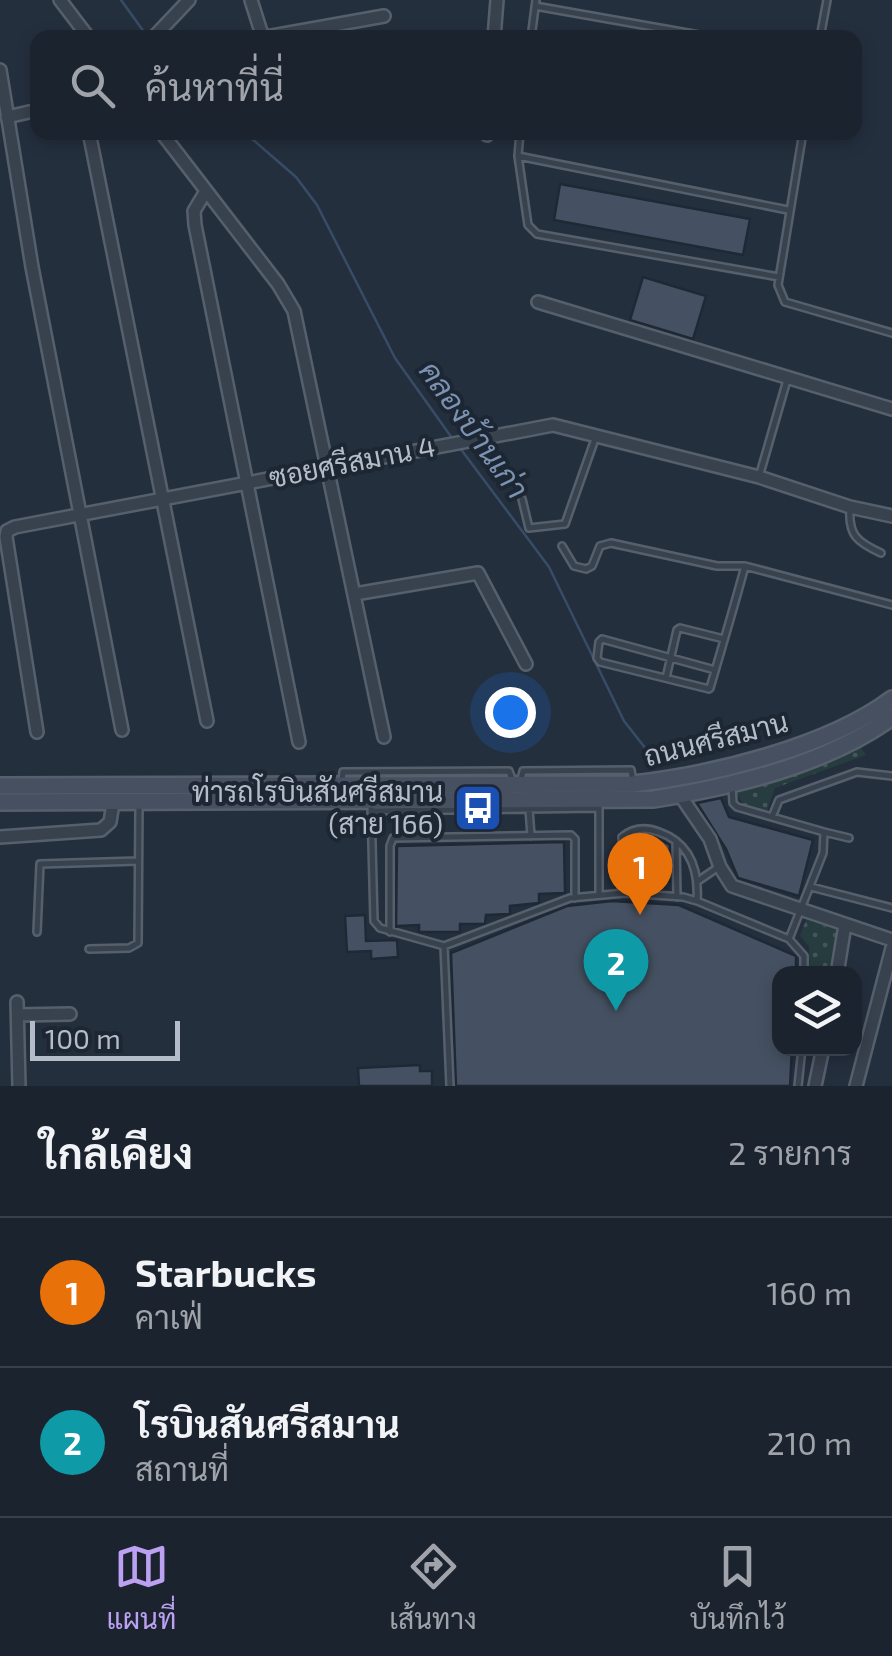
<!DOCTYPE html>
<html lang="th">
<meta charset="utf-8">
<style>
:root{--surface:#1b232e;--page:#242b36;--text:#f1f3f6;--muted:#a0a4aa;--line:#39404a;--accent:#bca0f2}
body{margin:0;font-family:"Exo 2",Sarabun,sans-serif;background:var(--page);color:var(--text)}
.controls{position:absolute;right:30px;bottom:30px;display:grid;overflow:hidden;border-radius:20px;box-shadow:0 5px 15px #0003}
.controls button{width:90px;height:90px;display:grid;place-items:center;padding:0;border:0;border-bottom:2px solid var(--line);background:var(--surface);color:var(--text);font:50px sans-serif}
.scale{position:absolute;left:30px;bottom:25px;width:150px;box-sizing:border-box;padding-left:10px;border:5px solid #b4bcc9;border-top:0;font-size:28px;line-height:35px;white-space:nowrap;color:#b4bcc9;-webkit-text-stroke:8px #1d2633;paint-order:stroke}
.you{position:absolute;left:510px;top:712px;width:35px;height:35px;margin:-25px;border:8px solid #fff;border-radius:50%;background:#1a73e8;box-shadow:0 0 0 15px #1a73e833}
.badge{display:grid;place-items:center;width:65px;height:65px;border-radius:50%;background:var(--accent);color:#fff;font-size:32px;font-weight:700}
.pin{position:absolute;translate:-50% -82px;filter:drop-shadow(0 2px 5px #0008)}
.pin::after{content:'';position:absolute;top:52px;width:35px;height:30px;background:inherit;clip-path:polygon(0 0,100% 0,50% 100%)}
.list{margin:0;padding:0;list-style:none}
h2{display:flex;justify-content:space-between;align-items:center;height:130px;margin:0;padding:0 40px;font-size:42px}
h2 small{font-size:32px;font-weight:400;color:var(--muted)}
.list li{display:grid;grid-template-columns:65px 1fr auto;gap:30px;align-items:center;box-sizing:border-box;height:150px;padding:0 40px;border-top:2px solid var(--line)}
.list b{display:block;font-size:38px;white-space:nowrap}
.list p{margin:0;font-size:32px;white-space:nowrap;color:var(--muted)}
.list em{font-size:32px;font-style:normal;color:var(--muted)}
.icon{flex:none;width:55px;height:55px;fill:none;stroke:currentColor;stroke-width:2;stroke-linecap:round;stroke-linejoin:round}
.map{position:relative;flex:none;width:892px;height:1086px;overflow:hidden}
.search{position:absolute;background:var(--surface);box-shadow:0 5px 15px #0003;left:30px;right:30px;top:30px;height:110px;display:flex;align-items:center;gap:25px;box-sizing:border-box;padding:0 35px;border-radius:20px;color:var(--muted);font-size:38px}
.sheet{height:430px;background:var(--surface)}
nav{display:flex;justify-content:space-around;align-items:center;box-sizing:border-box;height:140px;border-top:2px solid var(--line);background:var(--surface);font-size:28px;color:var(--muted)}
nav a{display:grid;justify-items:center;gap:5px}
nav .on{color:var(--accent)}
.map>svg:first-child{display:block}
</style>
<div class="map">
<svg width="892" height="1086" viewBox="0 0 892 1086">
<defs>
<pattern id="grass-dots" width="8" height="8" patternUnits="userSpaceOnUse" patternTransform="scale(2.5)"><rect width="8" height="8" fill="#263c3f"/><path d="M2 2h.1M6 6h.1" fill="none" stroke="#435659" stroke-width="1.8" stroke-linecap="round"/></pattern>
</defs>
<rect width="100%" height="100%" fill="#242f3e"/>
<path fill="url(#grass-dots)" d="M 858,744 L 866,755 L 775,788 L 767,811 L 743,804 L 735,791 Z
M 806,920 L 838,930 L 830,973 L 810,973 L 809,946 L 800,936 Z"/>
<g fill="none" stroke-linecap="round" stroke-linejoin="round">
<path stroke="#394c67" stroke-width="2.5" d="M 121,0 L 147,36
M 244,132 L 296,177 L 317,205 L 395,358 L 452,438
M 460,448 L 549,567 L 624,721 L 657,763"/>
</g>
<path fill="#455162" stroke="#1f2835" stroke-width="2.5" d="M 560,184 L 750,219 L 743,255 L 554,220 Z
M 643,277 L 706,296 L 693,339 L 630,320 Z
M 721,798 L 729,817 L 813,840 L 799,896 L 738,878 L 726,849 L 697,803 Z
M 564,842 L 565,893 L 539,894 L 539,903 L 510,906 L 510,914 L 486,915 L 485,924 L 460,924 L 460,932 L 419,932 L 419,925 L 396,926 L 397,846 Z
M 665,842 L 670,845 L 670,881 L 653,882 L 644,877 L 642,843 Z
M 612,901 L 679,905 L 796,956 L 796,974 L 780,974 L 780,1048 L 792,1048 L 790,1086 L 456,1086 L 451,953 L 567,906 Z
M 365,915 L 366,941 L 397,940 L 398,957 L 371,959 L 371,951 L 347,952 L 345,916 Z
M 420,1065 L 420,1071 L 432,1071 L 432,1086 L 359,1086 L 358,1068 Z"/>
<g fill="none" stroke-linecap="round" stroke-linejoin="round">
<g stroke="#565f6c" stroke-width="10">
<path id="service" d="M 535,6 L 716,38
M 531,38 L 536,0
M 820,38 L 827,0
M 803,132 L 778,285 L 785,302 L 892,333
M 518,156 L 520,132
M 779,277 L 537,234 L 528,225 L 518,156 L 788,210
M 759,477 L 787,380
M 522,499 L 529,528 L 565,524 L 595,439
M 850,508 C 848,535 857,542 881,553
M 562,546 L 574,566 L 586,569 L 592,566 L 600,546 L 611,543 L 717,566 L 745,566 L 892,605
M 715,670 L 602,639 L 599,642 L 597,658 L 600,662 L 709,689 L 710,688 C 722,647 734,607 745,566
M 666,678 L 677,630 L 680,628 L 724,639
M 521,780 L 523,771 L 631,770 L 633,782
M 342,781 L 343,772 L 509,771 L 512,779
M 732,786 L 733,803 L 737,807 L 824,832 L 823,853 L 789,939
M 371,806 L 374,921 L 380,928 L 444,946 L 570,898 L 625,893 L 683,897 L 697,901 L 789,939 L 804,956 L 804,974
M 599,807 L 599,894
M 529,809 L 531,836
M 371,811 L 599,808
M 772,817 L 779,800 L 857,772 L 892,776
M 824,832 L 849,838
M 676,841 L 677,897
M 698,881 L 717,868
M 811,887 L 892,908
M 625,891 L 622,837 C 633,828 646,827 659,832 C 690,843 699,870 697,901
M 37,932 L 40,864 L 138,861
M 390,932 L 390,846 L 393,838 L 571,835 L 575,839 L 575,898
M 444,946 L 450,1086
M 89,949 L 129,948 L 138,943 L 139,806
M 798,1086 L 802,1048"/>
</g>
<g stroke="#565f6c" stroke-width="16">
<path id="minor" d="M 60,0 L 89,38
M 251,0 L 263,38
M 153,38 L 189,0
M 261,38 L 384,16
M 494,38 L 497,0
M 0,70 L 32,267 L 122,730
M 7,117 L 38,110
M 89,132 L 207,721
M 161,132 L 278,284 L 294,311 L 384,737
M 487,135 L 488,132
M 206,191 L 194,211 L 195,225 L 299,742
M 538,302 L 892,409
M 355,594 L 478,573 L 526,664
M 37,732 L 6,537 L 7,531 L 15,527 L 553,425 L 759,477 L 850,507 L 892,516
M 680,795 L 710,839 L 720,867 L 732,886 L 892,940
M 0,837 L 101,830 L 110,822 L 113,803
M 837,974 L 845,925
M 17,1002 L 19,1086
M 18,1015 L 70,1014
M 815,1086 L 823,1048
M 856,1086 L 892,948"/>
</g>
<g stroke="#565f6c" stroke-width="20">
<path id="secondary" d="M 0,786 L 633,784 C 713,775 828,747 892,699
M 0,802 L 654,799 C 735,786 825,765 892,717"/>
</g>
<use href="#service" stroke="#38414e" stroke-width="5"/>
<use href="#minor" stroke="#38414e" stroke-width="11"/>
<use href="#secondary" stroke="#465061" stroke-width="15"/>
</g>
<defs>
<g id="bus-square" transform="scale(2.5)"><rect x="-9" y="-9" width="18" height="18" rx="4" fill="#1a4fb4" stroke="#1d2633"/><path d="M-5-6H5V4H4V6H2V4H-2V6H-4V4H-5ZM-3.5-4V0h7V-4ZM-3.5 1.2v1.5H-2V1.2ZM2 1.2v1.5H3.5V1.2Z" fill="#fff"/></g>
</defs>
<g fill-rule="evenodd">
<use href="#bus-square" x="478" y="808"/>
</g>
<g text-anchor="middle" stroke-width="8" stroke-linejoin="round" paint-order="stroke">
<g font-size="28" fill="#b4bcc9" stroke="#1d2633">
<text transform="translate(352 462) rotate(-11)" y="10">ซอยศรีสมาน 4</text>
<text transform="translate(716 739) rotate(-14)" y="10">ถนนศรีสมาน</text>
</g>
<g font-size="28" fill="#b4bcc9" stroke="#1d2633" text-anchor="end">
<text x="443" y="802">ท่ารถโรบินสันศรีสมาน<tspan x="443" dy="32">(สาย 166)</tspan></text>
</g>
<g font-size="30" font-style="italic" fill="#7c92b1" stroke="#1d2633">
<text transform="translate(473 430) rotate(54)" y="10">คลองบ้านเก่า</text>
</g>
</g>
</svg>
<div class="controls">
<button><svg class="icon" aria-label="layers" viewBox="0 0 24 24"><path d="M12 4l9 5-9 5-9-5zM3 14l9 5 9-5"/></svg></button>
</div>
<div class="scale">100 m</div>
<div class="you"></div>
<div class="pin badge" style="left:640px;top:915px;background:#e8710a">1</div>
<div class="pin badge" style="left:616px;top:1011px;background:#0f9aa8">2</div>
<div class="search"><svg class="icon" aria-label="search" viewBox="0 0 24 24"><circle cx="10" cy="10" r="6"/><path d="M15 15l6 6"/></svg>ค้นหาที่นี่</div>
</div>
<section class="sheet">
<h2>ใกล้เคียง<small>2 รายการ</small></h2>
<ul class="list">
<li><span class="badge" style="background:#e8710a">1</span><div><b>Starbucks</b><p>คาเฟ่</p></div><em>160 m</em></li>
<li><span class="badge" style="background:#0f9aa8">2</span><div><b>โรบินสันศรีสมาน</b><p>สถานที่</p></div><em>210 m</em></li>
</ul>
</section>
<nav>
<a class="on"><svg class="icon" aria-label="map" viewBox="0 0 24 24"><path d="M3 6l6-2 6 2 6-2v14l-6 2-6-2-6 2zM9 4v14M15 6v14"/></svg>แผนที่</a>
<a><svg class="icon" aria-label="directions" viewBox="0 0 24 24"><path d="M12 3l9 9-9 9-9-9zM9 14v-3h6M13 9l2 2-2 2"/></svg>เส้นทาง</a>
<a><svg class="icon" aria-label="saved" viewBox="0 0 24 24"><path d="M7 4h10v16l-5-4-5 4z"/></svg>บันทึกไว้</a>
</nav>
